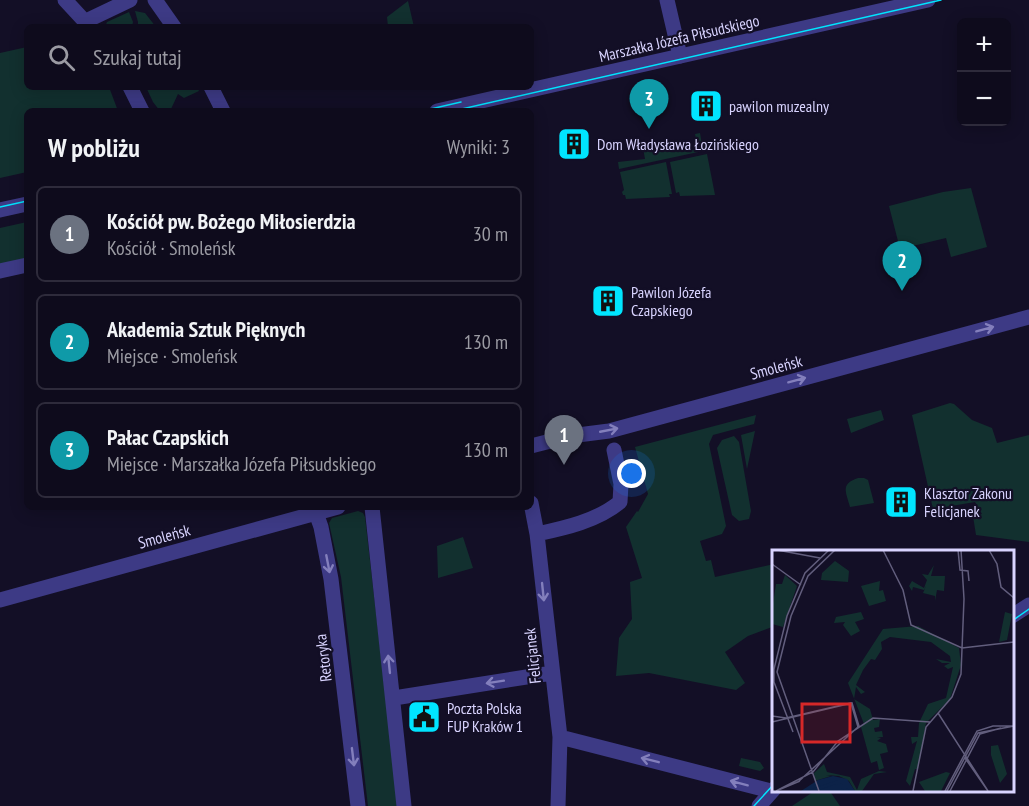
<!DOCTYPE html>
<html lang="pl">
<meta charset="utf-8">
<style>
:root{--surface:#0e0b1c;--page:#171425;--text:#f1f3f6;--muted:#9b9ba3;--line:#2e2b3b;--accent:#2563eb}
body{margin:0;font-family:"PT Sans Narrow",sans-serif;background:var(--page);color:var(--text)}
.controls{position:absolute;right:18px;top:18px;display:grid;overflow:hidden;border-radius:9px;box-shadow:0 3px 15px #0003}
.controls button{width:54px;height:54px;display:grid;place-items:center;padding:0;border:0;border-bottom:2px solid var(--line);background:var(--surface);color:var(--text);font:30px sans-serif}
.you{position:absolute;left:632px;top:474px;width:21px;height:21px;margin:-15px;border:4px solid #fff;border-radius:50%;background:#1a73e8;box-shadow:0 0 0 9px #1a73e833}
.badge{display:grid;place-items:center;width:39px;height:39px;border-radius:50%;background:var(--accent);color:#fff;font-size:20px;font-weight:700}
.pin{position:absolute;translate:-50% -50px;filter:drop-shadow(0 2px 3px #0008)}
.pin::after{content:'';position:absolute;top:32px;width:21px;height:18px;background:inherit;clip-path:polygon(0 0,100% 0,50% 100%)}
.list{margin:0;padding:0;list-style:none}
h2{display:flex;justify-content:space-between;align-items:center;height:78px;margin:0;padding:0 24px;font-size:26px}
h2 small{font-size:20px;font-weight:400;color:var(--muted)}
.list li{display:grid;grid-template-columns:39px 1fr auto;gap:18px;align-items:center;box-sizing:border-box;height:96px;margin:0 12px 12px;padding:0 12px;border:2px solid var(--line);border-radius:9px}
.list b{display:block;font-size:22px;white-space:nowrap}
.list p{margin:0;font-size:20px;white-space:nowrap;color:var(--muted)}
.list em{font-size:20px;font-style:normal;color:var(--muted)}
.icon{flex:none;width:33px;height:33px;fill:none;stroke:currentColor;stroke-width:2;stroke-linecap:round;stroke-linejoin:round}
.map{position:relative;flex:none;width:1029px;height:806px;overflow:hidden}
.search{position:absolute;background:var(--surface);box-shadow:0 3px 15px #0003;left:24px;top:24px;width:510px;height:66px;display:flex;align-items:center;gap:15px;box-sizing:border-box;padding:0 21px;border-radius:9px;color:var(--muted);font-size:22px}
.panel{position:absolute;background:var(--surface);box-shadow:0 3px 15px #0003;left:24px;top:108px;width:510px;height:402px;border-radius:9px}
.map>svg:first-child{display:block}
</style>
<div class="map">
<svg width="1029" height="806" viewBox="0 0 1029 806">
<rect width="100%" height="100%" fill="#130f26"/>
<path fill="#12302f" d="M 408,1 L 414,27 L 388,27 L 387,17 Z
M 135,11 L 145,13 L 156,27 L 138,27 L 138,22 Z
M 129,12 L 133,22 L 132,27 L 105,27 L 107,22 Z
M 27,47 L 27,87 L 109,87 L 118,111 L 27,111 L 27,172 L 0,178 L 0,53 Z
M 146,87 L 197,87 L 199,91 L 184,98 L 178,94 L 171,109 L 173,111 L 160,111 L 153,102 Z
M 700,133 L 703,151 L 619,169 L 618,162 L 645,159 L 643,148 L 679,140 L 682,152 L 698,149 L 695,134 Z
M 707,154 L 715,195 L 680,196 L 679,192 L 676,193 L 670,162 Z
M 666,162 L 672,194 L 669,194 L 670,197 L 626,199 L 625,195 L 623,195 L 622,192 L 624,190 L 620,172 Z
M 971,188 L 987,247 L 951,257 L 946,238 L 900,249 L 889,206 L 943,192 Z
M 27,222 L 27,265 L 0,271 L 0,228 Z
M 950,403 L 954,404 L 972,420 L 992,428 L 997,443 L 1029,435 L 1029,542 L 976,535 L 973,516 L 982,514 L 975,502 L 933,509 L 912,415 Z
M 881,410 L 884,420 L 851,433 L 847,419 Z
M 756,415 L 754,424 L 713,435 L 709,444 L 726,526 L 722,534 L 700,541 L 706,561 L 711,560 L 715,577 L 774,564 L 774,629 L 772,627 L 748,636 L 725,652 L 745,683 L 736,690 L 649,673 L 616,676 L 619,638 L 632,619 L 630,582 L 642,578 L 626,527 L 637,511 L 638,512 L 648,494 L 635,447 Z
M 755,431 L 747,469 L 741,435 Z
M 734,436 L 739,442 L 751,511 L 749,519 L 739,521 L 732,515 L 717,448 L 722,440 Z
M 858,478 L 864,478 L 868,480 L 874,503 L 850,507 C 846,492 840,484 858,478 Z
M 358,511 L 363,513 L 365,517 L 398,806 L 368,806 L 341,577 L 329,523 L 332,518 Z
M 463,537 L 473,568 L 438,578 L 437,546 Z
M 741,758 L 760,762 L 764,768 L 760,771 L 739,766 Z
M 816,790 L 829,790 L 840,806 L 792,806 Z"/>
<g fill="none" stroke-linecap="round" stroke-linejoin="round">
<path stroke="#3d3a85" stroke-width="15" d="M 65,0 L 90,27
M 155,0 L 174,27
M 667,0 L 680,56
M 86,21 L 130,0
M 130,87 L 142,111
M 211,87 L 223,111
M 0,271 L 27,265
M 531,446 L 570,436 L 609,431 L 1029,317
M 531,503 L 537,534 L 560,737 L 558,806
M 314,507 L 321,527 L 331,579 L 358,806
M 372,507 L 404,806
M 537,534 C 565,528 597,521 620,502 L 621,484 L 614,450
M 0,600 L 338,507
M 394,698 L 552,673
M 560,737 L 771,791"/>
<path stroke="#3d3a85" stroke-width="15" d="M 437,111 L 928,0
M 0,210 L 27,204
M 1012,616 L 1029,605
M 759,806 L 774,789"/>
<path stroke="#00e5ff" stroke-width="1.5" d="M 422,111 L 461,102
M 453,111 L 941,0
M 0,207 L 27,201
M 1012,621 L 1029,609
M 754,806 L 774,784"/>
</g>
<defs><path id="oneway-shaft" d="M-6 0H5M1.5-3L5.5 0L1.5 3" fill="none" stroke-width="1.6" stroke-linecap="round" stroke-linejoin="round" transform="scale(1.5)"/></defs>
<g stroke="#837fbc">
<use href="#oneway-shaft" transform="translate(985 329) rotate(-15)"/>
<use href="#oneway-shaft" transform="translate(797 380) rotate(-15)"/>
<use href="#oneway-shaft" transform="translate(609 430) rotate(-11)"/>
<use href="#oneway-shaft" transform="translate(328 564) rotate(79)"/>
<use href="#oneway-shaft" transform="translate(543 592) rotate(84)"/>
<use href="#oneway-shaft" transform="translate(389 664) rotate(-96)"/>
<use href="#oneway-shaft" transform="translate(495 682) rotate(171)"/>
<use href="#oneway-shaft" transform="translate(353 757) rotate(83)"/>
<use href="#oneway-shaft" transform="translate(650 760) rotate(-166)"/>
<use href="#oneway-shaft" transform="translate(739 783) rotate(-165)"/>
</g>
<defs>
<g id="building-square" transform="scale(1.725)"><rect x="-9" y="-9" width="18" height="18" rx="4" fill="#00e5ff" stroke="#130f26"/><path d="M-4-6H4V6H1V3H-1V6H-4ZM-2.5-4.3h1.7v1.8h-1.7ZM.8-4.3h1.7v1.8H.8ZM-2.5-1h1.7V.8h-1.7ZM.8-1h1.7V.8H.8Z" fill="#111"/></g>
<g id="civic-square" transform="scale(1.725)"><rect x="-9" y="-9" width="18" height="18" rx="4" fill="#00e5ff" stroke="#130f26"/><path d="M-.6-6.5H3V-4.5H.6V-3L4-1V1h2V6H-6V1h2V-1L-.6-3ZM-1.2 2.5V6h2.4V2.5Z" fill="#111"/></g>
</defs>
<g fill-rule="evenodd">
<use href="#building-square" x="706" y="106"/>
<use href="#building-square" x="574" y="144"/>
<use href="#building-square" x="608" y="301"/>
<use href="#building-square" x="901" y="502"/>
<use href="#civic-square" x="424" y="717"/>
</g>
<g text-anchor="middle" stroke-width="4.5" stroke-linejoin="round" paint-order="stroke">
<g font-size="16" fill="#d9d4ff" stroke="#130f26">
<text transform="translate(679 38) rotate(-13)" y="6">Marszałka Józefa Piłsudskiego</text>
<text transform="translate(776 367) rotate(-15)" y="6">Smoleńsk</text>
<text transform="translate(164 536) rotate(-15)" y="6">Smoleńsk</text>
<text transform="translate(532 656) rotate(-96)" y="6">Felicjanek</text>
<text transform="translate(323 658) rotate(-97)" y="6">Retoryka</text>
</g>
<g font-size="16" fill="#d9d4ff" stroke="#130f26" text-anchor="start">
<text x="729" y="112">pawilon muzealny</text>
<text x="597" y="150">Dom Władysława Łozińskiego</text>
<text x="631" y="298">Pawilon Józefa<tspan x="631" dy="18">Czapskiego</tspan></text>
<text x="924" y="499">Klasztor Zakonu<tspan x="924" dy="18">Felicjanek</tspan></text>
<text x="447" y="714">Poczta Polska<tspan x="447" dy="18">FUP Kraków 1</tspan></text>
</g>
</g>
<g transform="translate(772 550)">
<rect width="242" height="242" fill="#130f26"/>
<path d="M 63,11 L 77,21 L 76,32 L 49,30 L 50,23 ZM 162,15 L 159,26 L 173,26 L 172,41 L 165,40 L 163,51 L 163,46 L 151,43 L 154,36 L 152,40 L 141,37 L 140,41 L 137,36 L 140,31 L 152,38 L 155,30 L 150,24 L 156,25 ZM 13,25 L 25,36 L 11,77 L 0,74 L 0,60 L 4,34 L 10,34 ZM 108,31 L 107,41 L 111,40 L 114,51 L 97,56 L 89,36 ZM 89,62 L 92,69 L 83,72 L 88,81 L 79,86 L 71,75 L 73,72 L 62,73 L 64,67 ZM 233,62 L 240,64 L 235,90 L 227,92 ZM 146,76 L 187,98 L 189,115 L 178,149 L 154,173 L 146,219 L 143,219 L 138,236 L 134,231 L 145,191 L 140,194 L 139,187 L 146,187 L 147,173 L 156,154 L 174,148 L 181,117 L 176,119 L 172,116 L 178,113 L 170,113 L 164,109 L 179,112 L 178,106 L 159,92 L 118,87 L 109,92 L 110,99 L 103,110 L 99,109 L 91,120 L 84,135 L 93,142 L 89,144 L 84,137 L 82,149 L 98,159 L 101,170 L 108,169 L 107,177 L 102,178 L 103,182 L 110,181 L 111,187 L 105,187 L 109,188 L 105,191 L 114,194 L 116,202 L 108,204 L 112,218 L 107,220 L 105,211 L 99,213 L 89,177 L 92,174 L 76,133 L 111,79 ZM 226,195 L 235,224 L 228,233 L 219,205 L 219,196 ZM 52,214 L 55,222 L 78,227 L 85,240 L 89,229 L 107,221 L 115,222 L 102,224 L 90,241 L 83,241 L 77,231 L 67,226 L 54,225 L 59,226 L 43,231 L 42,223 ZM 174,222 L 178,223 L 169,241 L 153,241 L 147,232 Z" fill="#12302f"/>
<path d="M 61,226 L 75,229 L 83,241 L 29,241 L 46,230 Z" fill="#0c2248"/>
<path fill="none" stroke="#0c2248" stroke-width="3" d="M 39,241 L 65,232 L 76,241"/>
<path fill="none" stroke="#625e7d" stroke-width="1.5" d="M 5,0 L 48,8M 111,0 L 131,40 L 139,75 L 190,98 L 242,92M 186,0 L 188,20 L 196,21 L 197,31M 217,0 L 225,14 L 229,37 L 242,48M 0,14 L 29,35M 166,163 L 216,241M 0,166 L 14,168 L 79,153 L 86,177M 0,172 L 80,153 L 87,176 L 26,232M 21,182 L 2,132 L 2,119 L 15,66 L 33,23 L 57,0M 193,208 L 216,241M 4,241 L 28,231M 4,241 L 41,222 L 66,191 L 101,168 L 158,172M 47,241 L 5,122 L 19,66 L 36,26 L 63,0M 141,241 L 154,177 L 180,147 L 189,124 L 192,49 L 189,0M 173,241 L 205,181 L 221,176 L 242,176M 175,241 L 206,183 L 242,176M 178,241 L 208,184 L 229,178"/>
<path fill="#d62828" fill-opacity="0.15" stroke="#d62828" stroke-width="3" d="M 30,154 L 78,154 L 78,192 L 30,192 Z"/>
<rect width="242" height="242" fill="none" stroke="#d9d4ff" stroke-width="3"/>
</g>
</svg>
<div class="controls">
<button>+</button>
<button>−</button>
</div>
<div class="you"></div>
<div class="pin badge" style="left:564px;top:465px;background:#6b7280">1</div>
<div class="pin badge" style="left:902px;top:291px;background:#0f9aa8">2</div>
<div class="pin badge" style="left:649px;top:129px;background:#0f9aa8">3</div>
<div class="search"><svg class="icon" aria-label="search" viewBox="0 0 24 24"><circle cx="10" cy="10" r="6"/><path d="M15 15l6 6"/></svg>Szukaj tutaj</div>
<section class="panel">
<h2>W pobliżu<small>Wyniki: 3</small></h2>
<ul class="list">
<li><span class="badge" style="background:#6b7280">1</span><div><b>Kościół pw. Bożego Miłosierdzia</b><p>Kościół · Smoleńsk</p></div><em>30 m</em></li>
<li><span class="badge" style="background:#0f9aa8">2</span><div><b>Akademia Sztuk Pięknych</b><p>Miejsce · Smoleńsk</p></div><em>130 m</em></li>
<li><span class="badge" style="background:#0f9aa8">3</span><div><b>Pałac Czapskich</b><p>Miejsce · Marszałka Józefa Piłsudskiego</p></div><em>130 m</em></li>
</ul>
</section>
</div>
